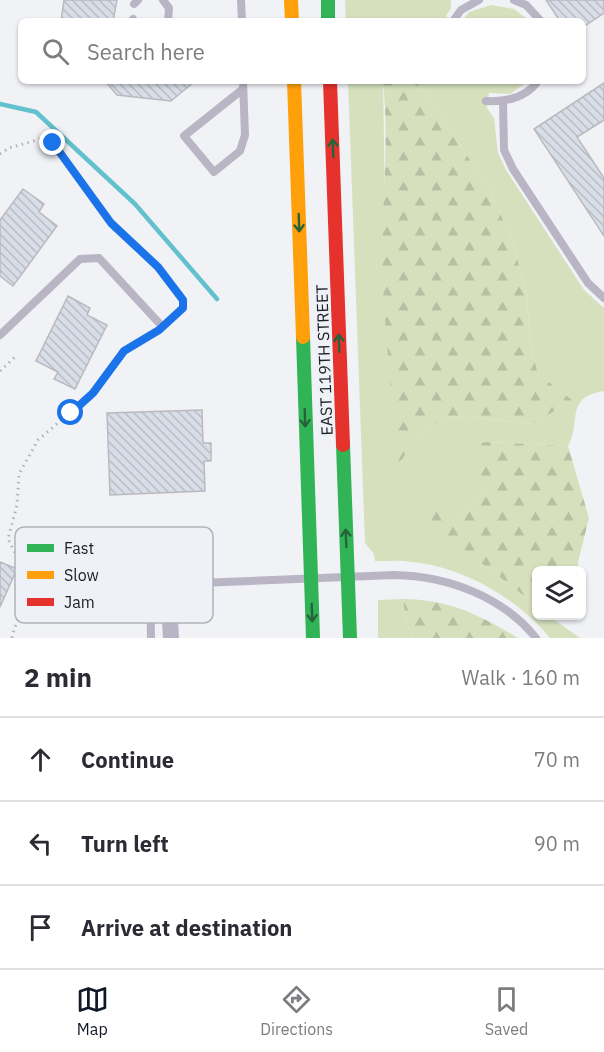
<!DOCTYPE html>
<meta charset="utf-8">
<style>
:root{--surface:#fff;--page:#f2f2f3;--text:#2b2b33;--muted:#7c7c81;--line:#e1e1e2;--accent:#111827}
body{margin:0;font-family:"IBM Plex Sans",sans-serif;background:var(--page);color:var(--text)}
.controls{position:absolute;right:18px;bottom:18px;display:grid;overflow:hidden;border-radius:9px;box-shadow:0 2px 4px #0004}
.controls button{width:54px;height:54px;display:grid;place-items:center;padding:0;border:0;border-bottom:2px solid var(--line);background:var(--surface);color:var(--text);font:30px sans-serif}
.stop{position:absolute;width:18px;height:18px;margin:-14px;border:4px solid #1a73e8;border-radius:50%;background:#fff}
.stop.end{background:#1a73e8;border-color:#fff;box-shadow:0 2px 6px #0008}
.list{margin:0;padding:0;list-style:none}
h2{display:flex;justify-content:space-between;align-items:center;height:78px;margin:0;padding:0 24px;font-size:26px}
h2 small{font-size:20px;font-weight:400;color:var(--muted)}
.list li{display:grid;grid-template-columns:39px 1fr auto;gap:18px;align-items:center;box-sizing:border-box;height:84px;padding:0 24px;border-top:2px solid var(--line)}
.list b{display:block;font-size:22px;white-space:nowrap}
.list em{font-size:20px;font-style:normal;color:var(--muted)}
.icon{flex:none;width:33px;height:33px;fill:none;stroke:currentColor;stroke-width:2;stroke-linecap:round;stroke-linejoin:round}
.map{position:relative;flex:none;width:604px;height:638px;overflow:hidden}
.search{position:absolute;background:var(--surface);box-shadow:0 2px 4px #0004;left:18px;right:18px;top:18px;height:66px;display:flex;align-items:center;gap:15px;box-sizing:border-box;padding:0 21px;border-radius:9px;color:var(--muted);font-size:22px}
.sheet{height:330px;background:var(--surface)}
nav{display:flex;justify-content:space-around;align-items:center;box-sizing:border-box;height:84px;border-top:2px solid var(--line);background:var(--surface);font-size:16px;color:var(--muted)}
nav a{display:grid;justify-items:center;gap:3px}
nav .on{color:var(--accent)}
.map>svg:first-child{display:block}
</style>
<div class="map">
<svg width="604" height="638" viewBox="0 0 604 638">
<defs>
<pattern id="forest-firs" width="22" height="20" patternUnits="userSpaceOnUse" patternTransform="scale(1.5)"><rect width="22" height="20" fill="#d6e0bd"/><path d="M5 1l3.5 6h-7zM16 11l3.5 6h-7z" fill="#b7c0a2"/></pattern>
<pattern id="building-back-hatch" width="6" height="6" patternUnits="userSpaceOnUse" patternTransform="scale(1.5)"><rect width="6" height="6" fill="#d8dde7"/><path d="M-1 5l2 2M0 0l6 6M5-1l2 2" fill="none" stroke="#b9bdc6"/></pattern>
</defs>
<rect width="100%" height="100%" fill="#f0f2f6"/>
<path fill="#d6e0bd" d="M 345,0 L 451,0 L 451,8 L 446,16 L 452,21 L 346,21 Z
M 491,5 L 514,9 L 530,21 L 462,21 L 469,12 Z
M 348,81 L 383,81 L 385,204 L 382,252 L 395,418 L 395,469 L 420,432 L 446,418 L 471,417 L 533,424 L 571,400 L 538,374 L 530,344 L 527,296 L 512,239 L 486,183 L 416,81 L 528,81 L 510,94 L 489,93 L 487,108 L 494,118 L 498,153 L 506,170 L 584,290 L 604,308 L 604,391 C 564,397 582,421 568,446 L 488,442 L 485,488 L 456,519 L 418,514 L 536,605 L 536,616 L 549,616 L 580,638 L 550,638 C 518,599 464,567 412,562 C 400,560 388,561 375,561 L 374,554 L 365,543 Z
M 403,599 L 406,622 L 413,638 L 378,638 L 378,600 Z"/>
<path fill="url(#forest-firs)" d="M 383,81 L 416,81 L 486,183 L 512,239 L 527,296 L 530,344 L 538,374 L 572,400 L 533,424 L 471,417 L 446,418 L 420,432 L 395,470 C 395,397 382,324 382,251 C 383,195 389,137 383,81 Z
M 488,442 L 568,446 L 589,518 L 578,562 L 579,570 L 536,570 L 536,605 L 417,514 L 436,505 L 456,519 L 485,488 L 470,444 Z
M 403,599 C 450,600 478,614 518,638 L 413,638 L 406,622 Z"/>
<g fill="none" stroke-linecap="round" stroke-linejoin="round">
<path stroke="#63c0cd" stroke-width="4.5" d="M 0,104 L 36,112 L 135,204 L 217,299"/>
</g>
<path fill="url(#building-back-hatch)" stroke="#b9babd" stroke-width="1.5" d="M 64,0 L 117,0 L 113,21 L 61,21 Z
M 546,0 L 604,0 L 604,13 L 583,27 L 583,21 L 560,21 Z
M 105,81 L 195,81 L 171,101 L 117,95 Z
M 604,83 L 604,120 L 577,137 L 604,178 L 604,236 L 534,129 Z
M 23,189 L 44,204 L 39,212 L 57,226 L 13,286 L 0,276 L 0,220 Z
M 68,296 L 90,308 L 87,315 L 107,325 L 75,389 L 54,379 L 58,372 L 36,361 Z
M 202,410 L 203,443 L 211,443 L 211,461 L 204,461 L 205,491 L 110,495 L 107,413 Z
M 0,562 L 17,569 L 0,607 Z"/>
<g fill="none" stroke-linecap="round" stroke-linejoin="round">
<path stroke="#b4b1bb" stroke-width="3" stroke-dasharray="1.5 4.5" stroke-linecap="butt" d="M 0,154 L 9,148 L 44,138 L 53,143 L 111,223 L 158,267 L 180,293 L 183,308 L 169,321
M 0,371 L 16,356
M 12,638 C 14,625 22,615 25,602 C 31,579 18,559 8,539 L 17,505 L 19,474 L 38,440 L 93,393 L 124,351 L 155,333"/>
<path stroke="#bab5c4" stroke-width="8" d="M 163,0 L 169,8 L 168,21
M 241,0 L 242,21
M 514,0 L 526,5 L 541,21
M 134,4 L 138,0
M 133,19 L 134,21
M 453,21 L 461,10 L 479,0
M 243,81 L 245,135 L 240,151 L 214,172 L 184,136 L 243,89
M 486,101 C 506,102 526,98 538,81
M 503,102 L 504,150 L 513,169 L 588,283 L 604,298
M 0,335 L 80,259 L 99,258 L 159,323
M 151,638 L 150,585 L 394,575 C 447,576 502,596 536,638"/>
<path stroke="#bab5c4" stroke-width="16" d="M 170,621 L 171,638"/>
<path stroke="#30b455" stroke-width="14" d="M 328,0 L 328,21
M 303,337 L 313,638
M 343,445 L 350,638"/>
<path stroke="#ff9f0a" stroke-width="14" d="M 291,0 L 292,21
M 294,81 L 303,337"/>
<path stroke="#e5322d" stroke-width="14" d="M 330,81 L 343,445"/>
</g>
<defs><path id="oneway-shaft" d="M-6 0H5M1.5-3L5.5 0L1.5 3" fill="none" stroke-width="1.6" stroke-linecap="round" stroke-linejoin="round" transform="scale(1.5)"/></defs>
<g stroke="#27633a">
<use href="#oneway-shaft" transform="translate(333 148) rotate(-92)"/>
<use href="#oneway-shaft" transform="translate(299 223) rotate(88)"/>
<use href="#oneway-shaft" transform="translate(339 343) rotate(-92)"/>
<use href="#oneway-shaft" transform="translate(305 418) rotate(88)"/>
<use href="#oneway-shaft" transform="translate(346 538) rotate(-92)"/>
<use href="#oneway-shaft" transform="translate(312 613) rotate(88)"/>
</g>
<g fill="none" stroke-linecap="round" stroke-linejoin="round">
<path stroke="#1a73e8" stroke-width="8" d="M 53,143 L 111,223 L 158,267 L 183,300 L 183,308 L 159,330 L 124,351 L 93,393 L 71,413"/>
</g>
<g text-anchor="middle" stroke-width="5" stroke-linejoin="round" paint-order="stroke">
<g font-size="16" fill="#202123" stroke="#eef1f8">
<text transform="translate(324 360) rotate(-92)" y="6">EAST 119TH STREET</text>
</g>
</g>
<rect x="15" y="527" width="198" height="96" rx="9" fill="#eef1f8" stroke="#b0b3b8" stroke-width="1.5"/>
<rect x="27" y="544" width="27" height="8" fill="#30b455"/>
<rect x="27" y="571" width="27" height="8" fill="#ff9f0a"/>
<rect x="27" y="598" width="27" height="8" fill="#e5322d"/>
<g font-size="16" fill="#202123">
<text x="64" y="554">Fast</text>
<text x="64" y="581">Slow</text>
<text x="64" y="608">Jam</text>
</g>
</svg>
<div class="controls">
<button><svg class="icon" aria-label="layers" viewBox="0 0 24 24"><path d="M12 4l9 5-9 5-9-5zM3 14l9 5 9-5"/></svg></button>
</div>
<div class="stop" style="left:71px;top:413px"></div>
<div class="stop end" style="left:53px;top:143px"></div>
<div class="search"><svg class="icon" aria-label="search" viewBox="0 0 24 24"><circle cx="10" cy="10" r="6"/><path d="M15 15l6 6"/></svg>Search here</div>
</div>
<section class="sheet">
<h2>2 min<small>Walk · 160 m</small></h2>
<ul class="list">
<li><svg class="icon" aria-label="ahead" viewBox="0 0 24 24"><path d="M12 20V5M6 11l6-6 6 6"/></svg><div><b>Continue</b></div><em>70 m</em></li>
<li><svg class="icon" aria-label="left" viewBox="0 0 24 24"><path d="M17 20v-9H6M10 6l-5 5 5 5"/></svg><div><b>Turn left</b></div><em>90 m</em></li>
<li><svg class="icon" aria-label="arrive" viewBox="0 0 24 24"><path d="M6 21V4h12l-3 4 3 4H6"/></svg><div><b>Arrive at destination</b></div></li>
</ul>
</section>
<nav>
<a class="on"><svg class="icon" aria-label="map" viewBox="0 0 24 24"><path d="M3 6l6-2 6 2 6-2v14l-6 2-6-2-6 2zM9 4v14M15 6v14"/></svg>Map</a>
<a><svg class="icon" aria-label="directions" viewBox="0 0 24 24"><path d="M12 3l9 9-9 9-9-9zM9 14v-3h6M13 9l2 2-2 2"/></svg>Directions</a>
<a><svg class="icon" aria-label="saved" viewBox="0 0 24 24"><path d="M7 4h10v16l-5-4-5 4z"/></svg>Saved</a>
</nav>
